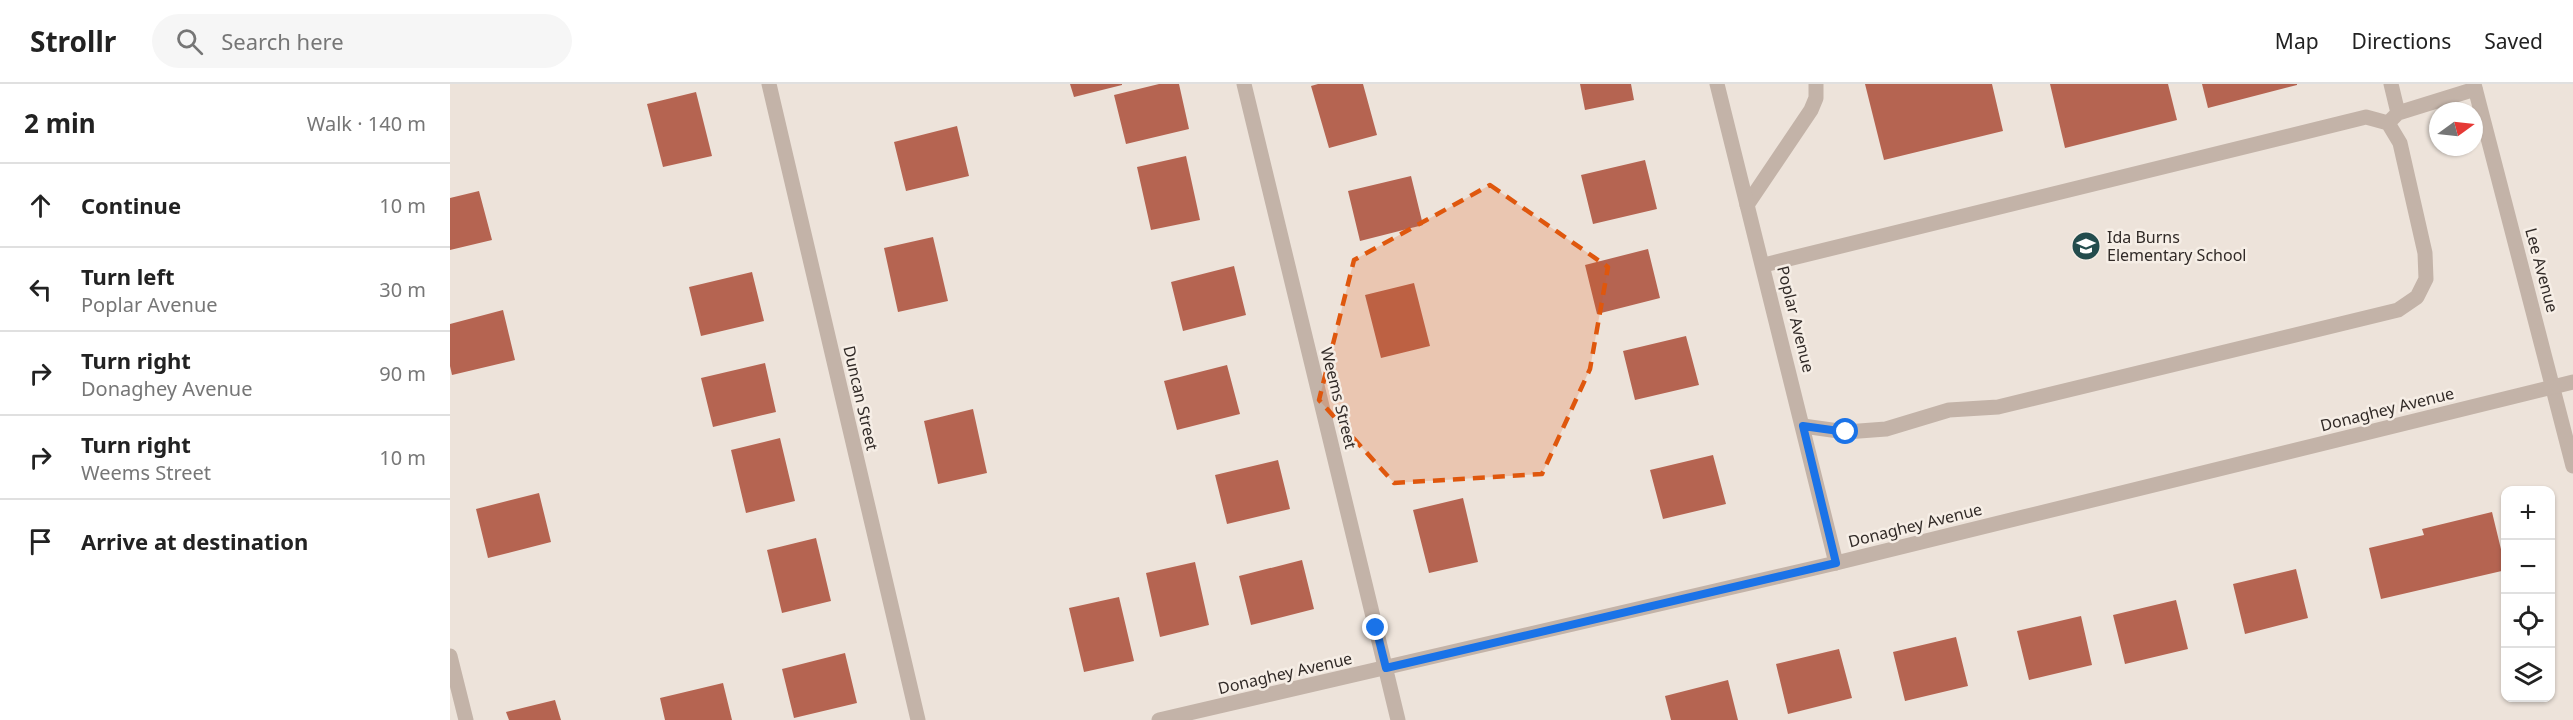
<!DOCTYPE html>
<meta charset="utf-8">
<style>
:root{--surface:#fff;--page:#f6f6f6;--text:#222;--muted:#767676;--line:#e0e0e0}
body{margin:0;font-family:"Noto Sans",sans-serif;background:var(--page);color:var(--text)}
.controls{position:absolute;right:18px;bottom:18px;display:grid;overflow:hidden;border-radius:12px;box-shadow:0 2px 4px #0004}
.controls button{width:54px;height:54px;display:grid;place-items:center;padding:0;border:0;border-bottom:2px solid var(--line);background:var(--surface);color:var(--text);font:30px sans-serif}
.compass{position:absolute;left:1979px;top:18px;width:54px;height:54px;border-radius:50%;background:var(--surface);box-shadow:0 2px 4px #0004;rotate:75deg}
.stop{position:absolute;width:18px;height:18px;margin:-14px;border:4px solid #1a73e8;border-radius:50%;background:#fff}
.stop.end{background:#1a73e8;border-color:#fff;box-shadow:0 2px 6px #0008}
.list{margin:0;padding:0;list-style:none}
h2{display:flex;justify-content:space-between;align-items:center;height:78px;margin:0;padding:0 24px;font-size:26px}
h2 small{font-size:20px;font-weight:400;color:var(--muted)}
.list li{display:grid;grid-template-columns:39px 1fr auto;gap:18px;align-items:center;box-sizing:border-box;height:84px;padding:0 24px;border-top:2px solid var(--line)}
.list b{display:block;font-size:22px;white-space:nowrap}
.list p{margin:0;font-size:20px;white-space:nowrap;color:var(--muted)}
.list em{font-size:20px;font-style:normal;color:var(--muted)}
.icon{flex:none;width:33px;height:33px;fill:none;stroke:currentColor;stroke-width:2;stroke-linecap:round;stroke-linejoin:round}
.map{position:relative;flex:none;width:2123px;height:636px;overflow:hidden}
header{display:flex;align-items:center;gap:36px;box-sizing:border-box;height:84px;padding:0 30px;background:var(--surface);border-bottom:2px solid var(--line)}
header strong{font-size:28px}
nav{display:flex;gap:33px;margin-inline-start:auto;font-size:21px}
.search{width:420px;height:54px;background:var(--page);display:flex;align-items:center;gap:15px;box-sizing:border-box;padding:0 21px;border-radius:33px;color:var(--muted);font-size:22px}
main{display:flex}
aside{flex:1;background:var(--surface)}
.map>svg:first-child{display:block}
</style>
<header>
<strong>Strollr</strong>
<div class="search"><svg class="icon" aria-label="search" viewBox="0 0 24 24"><circle cx="10" cy="10" r="6"/><path d="M15 15l6 6"/></svg>Search here</div>
<nav><a>Map</a><a>Directions</a><a>Saved</a></nav>
</header>
<main>
<aside>
<h2>2 min<small>Walk · 140 m</small></h2>
<ul class="list">
<li><svg class="icon" aria-label="ahead" viewBox="0 0 24 24"><path d="M12 20V5M6 11l6-6 6 6"/></svg><div><b>Continue</b></div><em>10 m</em></li>
<li><svg class="icon" aria-label="left" viewBox="0 0 24 24"><path d="M17 20v-9H6M10 6l-5 5 5 5"/></svg><div><b>Turn left</b><p>Poplar Avenue</p></div><em>30 m</em></li>
<li><svg class="icon" aria-label="right" viewBox="0 0 24 24"><path d="M7 20v-9h11M14 6l5 5-5 5"/></svg><div><b>Turn right</b><p>Donaghey Avenue</p></div><em>90 m</em></li>
<li><svg class="icon" aria-label="right" viewBox="0 0 24 24"><path d="M7 20v-9h11M14 6l5 5-5 5"/></svg><div><b>Turn right</b><p>Weems Street</p></div><em>10 m</em></li>
<li><svg class="icon" aria-label="arrive" viewBox="0 0 24 24"><path d="M6 21V4h12l-3 4 3 4H6"/></svg><div><b>Arrive at destination</b></div></li>
</ul>
</aside>
<div class="map">
<svg width="2123" height="636" viewBox="0 0 2123 636">
<rect width="100%" height="100%" fill="#ede3da"/>
<path fill="#b56451" d="M 620,0 L 672,0 L 672,1 L 624,13 Z
M 709,0 L 729,0 L 739,45 L 676,60 L 664,11 Z
M 868,0 L 913,0 L 927,51 L 879,64 L 861,2 Z
M 1130,0 L 1181,0 L 1184,16 L 1135,26 Z
M 1415,0 L 1542,0 L 1553,47 L 1434,76 Z
M 1600,0 L 1718,0 L 1727,36 L 1615,64 Z
M 1752,0 L 1847,0 L 1847,1 L 1758,24 Z
M 246,8 L 262,72 L 213,83 L 197,20 Z
M 507,42 L 519,92 L 456,107 L 444,58 Z
M 736,72 L 750,136 L 701,146 L 687,83 Z
M 1195,76 L 1207,125 L 1143,140 L 1131,91 Z
M 961,92 L 973,141 L 910,157 L 898,107 Z
M 29,107 L 42,156 L 0,166 L 0,114 Z
M 483,153 L 498,217 L 448,228 L 434,164 Z
M 1198,165 L 1210,214 L 1147,230 L 1135,181 Z
M 784,182 L 796,231 L 733,247 L 721,198 Z
M 302,188 L 314,237 L 251,252 L 239,203 Z
M 964,199 L 980,262 L 931,274 L 915,211 Z
M 53,226 L 65,276 L 2,291 L 0,282 L 0,240 Z
M 1236,252 L 1249,301 L 1185,316 L 1173,267 Z
M 315,279 L 326,328 L 263,343 L 251,294 Z
M 777,281 L 790,330 L 727,346 L 714,297 Z
M 523,325 L 537,389 L 488,400 L 474,337 Z
M 330,354 L 345,417 L 296,429 L 281,366 Z
M 1263,371 L 1276,420 L 1213,435 L 1200,386 Z
M 828,376 L 840,425 L 777,440 L 765,391 Z
M 89,409 L 101,458 L 38,474 L 26,425 Z
M 1013,414 L 1028,478 L 979,489 L 963,426 Z
M 2042,428 L 2056,486 L 1931,515 L 1919,464 L 1974,451 L 1972,445 Z
M 366,454 L 381,517 L 332,529 L 317,466 Z
M 852,476 L 864,525 L 801,541 L 789,492 Z
M 745,478 L 759,541 L 710,553 L 696,489 Z
M 1846,485 L 1858,534 L 1795,550 L 1783,500 Z
M 669,513 L 684,577 L 634,588 L 619,524 Z
M 1726,516 L 1738,565 L 1675,580 L 1663,531 Z
M 1631,532 L 1642,581 L 1579,596 L 1567,547 Z
M 1506,553 L 1518,602 L 1455,617 L 1443,568 Z
M 1389,565 L 1402,614 L 1338,630 L 1326,580 Z
M 395,569 L 407,619 L 344,634 L 332,585 Z
M 1278,596 L 1288,636 L 1221,636 L 1215,612 Z
M 273,599 L 282,636 L 215,636 L 210,614 Z
M 105,616 L 111,636 L 59,636 L 56,628 Z"/>
<g fill="none" stroke-linecap="round" stroke-linejoin="round">
<path stroke="#c3b3a8" stroke-width="15" d="M 1941,0 L 1948,29
M 1938,39 L 1948,29 L 2025,5
M 1297,121 L 1361,26 L 1366,14 L 1366,0
M 1314,181 L 1916,33 L 1938,39 L 1950,59 L 1975,169 L 1976,195 L 1967,213 L 1948,226 L 1548,323 L 1499,326 L 1436,345 L 1396,348 L 1353,342"/>
<path stroke="#c3b3a8" stroke-width="15" d="M 319,0 L 468,636
M 794,0 L 948,636
M 1267,0 L 1386,479
M 2024,0 L 2123,382
M 0,572 L 16,636"/>
<path stroke="#c3b3a8" stroke-width="15" d="M 709,636 L 1386,479 L 2123,298"/>
</g>
<g fill="none" stroke-linecap="round" stroke-linejoin="round">
<path stroke="#1a73e8" stroke-width="8" d="M 926,544 L 936,584 L 1386,479 L 1353,342 L 1396,348"/>
</g>
<path fill="#df570d" fill-opacity="0.2" stroke="#df570d" stroke-width="4.5" stroke-dasharray="12 8" stroke-linejoin="round" d="M 1040,101 L 1158,183 L 1140,285 L 1092,390 L 944,399 L 869,316 L 904,176 Z"/>
<defs>
<g id="school-disc" transform="scale(1.5)"><circle r="9.5" fill="#234c4d" stroke="#f6eee6"/><path d="M0-5L7-2L0 1L-7-2ZM-4 1L0 2.5L4 1V4Q0 6-4 4Z" fill="#fff"/></g>
</defs>
<g fill-rule="evenodd">
<use href="#school-disc" x="1636" y="162"/>
</g>
<g text-anchor="middle" stroke-width="5" stroke-linejoin="round" paint-order="stroke">
<g font-size="16" fill="#312a27" stroke="#f6eee6" text-anchor="start">
<text x="1657" y="159">Ida Burns<tspan x="1657" dy="18">Elementary School</tspan></text>
</g>
<g font-size="16" fill="#312a27" stroke="#f6eee6">
<text transform="translate(2092 186) rotate(75)" y="6">Lee Avenue</text>
<text transform="translate(1346 235) rotate(76)" y="6">Poplar Avenue</text>
<text transform="translate(411 314) rotate(77)" y="6">Duncan Street</text>
<text transform="translate(889 314) rotate(76)" y="6">Weems Street</text>
<text transform="translate(1937 325) rotate(-14)" y="6">Donaghey Avenue</text>
<text transform="translate(1465 441) rotate(-14)" y="6">Donaghey Avenue</text>
<text transform="translate(835 589) rotate(-13)" y="6">Donaghey Avenue</text>
</g>
</g>
</svg>
<div class="controls">
<button>+</button>
<button>−</button>
<button><svg class="icon" aria-label="locate" viewBox="0 0 24 24"><circle cx="12" cy="12" r="6"/><path d="M12 2v4M12 18v4M2 12h4M18 12h4"/></svg></button>
<button><svg class="icon" aria-label="layers" viewBox="0 0 24 24"><path d="M12 4l9 5-9 5-9-5zM3 14l9 5 9-5"/></svg></button>
</div>
<svg class="compass" viewBox="-18 -18 36 36"><path d="M0-13l5 13h-10z" fill="#e53935"/><path d="M0 13l5-13h-10z" fill="#767676"/></svg>
<div class="stop" style="left:1396px;top:348px"></div>
<div class="stop end" style="left:926px;top:544px"></div>
</div>
</main>
